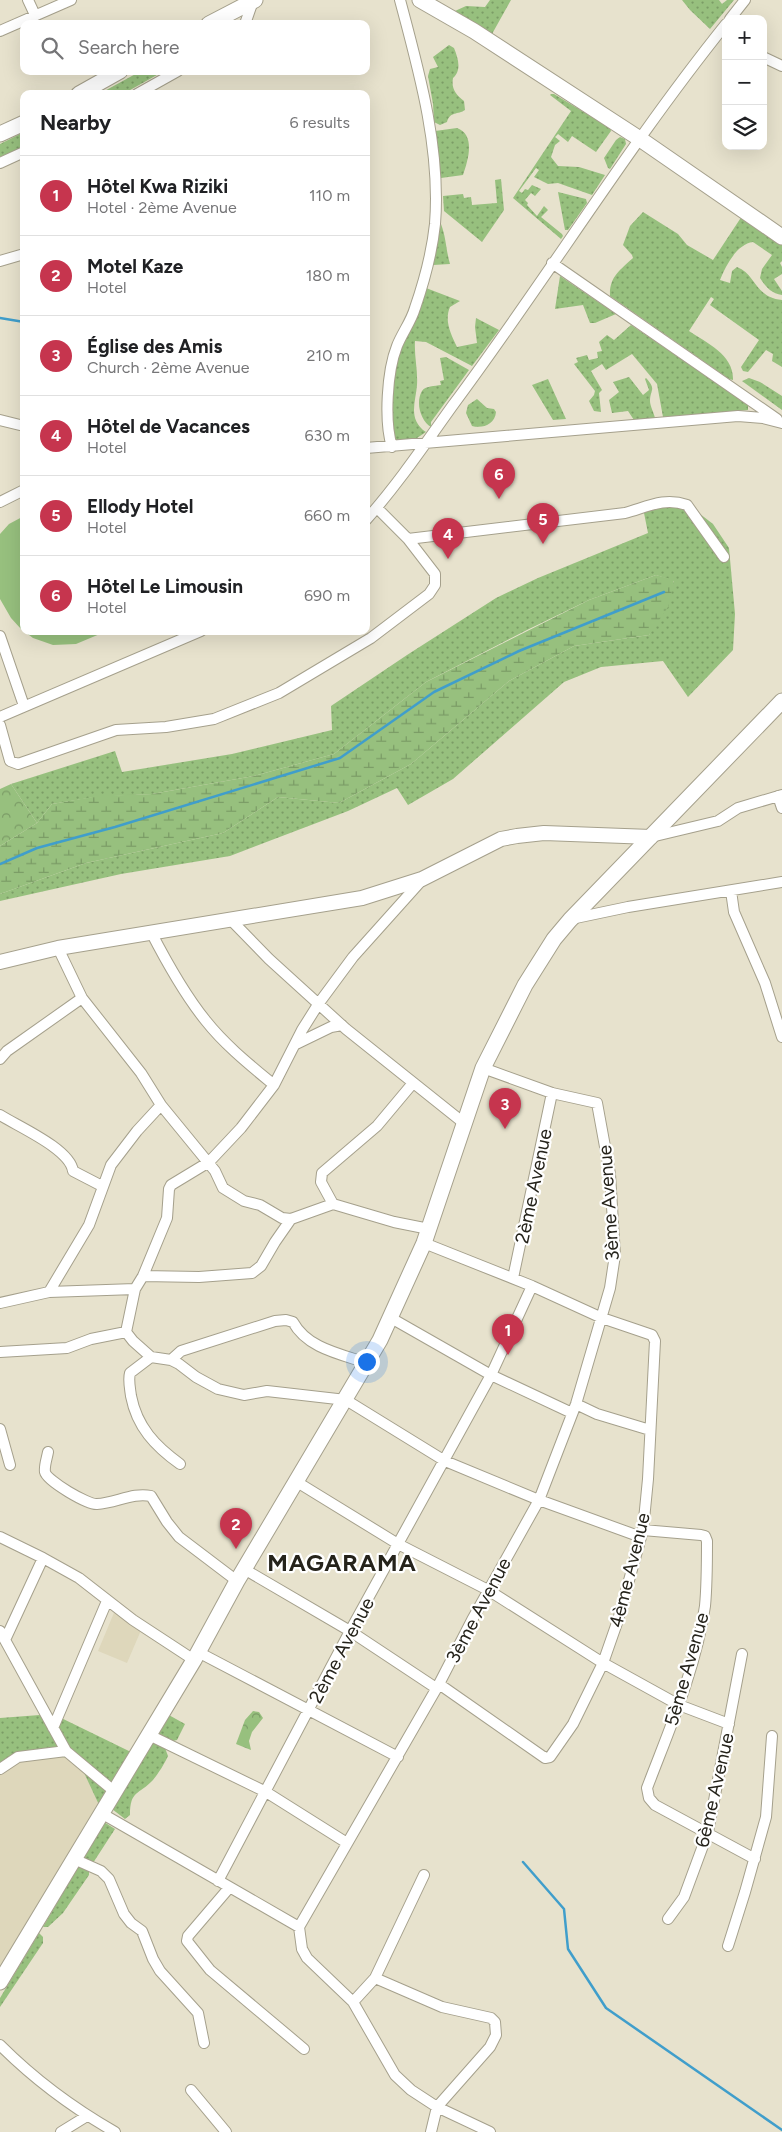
<!DOCTYPE html>
<meta charset="utf-8">
<style>
:root{--surface:#fff;--page:#f6f6f6;--text:#202124;--muted:#757577;--line:#e0e0e0;--accent:#c6354e}
body{margin:0;font-family:Figtree,sans-serif;background:var(--page);color:var(--text)}
.controls{position:absolute;right:15px;top:15px;display:grid;overflow:hidden;border-radius:10px;box-shadow:0 5px 20px #0002}
.controls button{width:45px;height:45px;display:grid;place-items:center;padding:0;border:0;border-bottom:1px solid var(--line);background:var(--surface);color:var(--text);font:25px sans-serif}
.you{position:absolute;left:366px;top:1361px;width:18px;height:18px;margin:-12px;border:4px solid #fff;border-radius:50%;background:#1a73e8;box-shadow:0 0 0 8px #1a73e833}
.badge{display:grid;place-items:center;width:32px;height:32px;border-radius:50%;background:var(--accent);color:#fff;font-size:16px;font-weight:700}
.pin{position:absolute;translate:-50% -41px;filter:drop-shadow(0 1px 2px #0008)}
.pin::after{content:'';position:absolute;top:26px;width:18px;height:15px;background:inherit;clip-path:polygon(0 0,100% 0,50% 100%)}
.list{margin:0;padding:0;list-style:none}
h2{display:flex;justify-content:space-between;align-items:center;height:65px;margin:0;padding:0 20px;font-size:21px}
h2 small{font-size:16px;font-weight:400;color:var(--muted)}
.list li{display:grid;grid-template-columns:32px 1fr auto;gap:15px;align-items:center;box-sizing:border-box;height:80px;padding:0 20px;border-top:1px solid var(--line)}
.list b{display:block;font-size:19px;white-space:nowrap}
.list p{margin:0;font-size:16px;white-space:nowrap;color:var(--muted)}
.list em{font-size:16px;font-style:normal;color:var(--muted)}
.icon{flex:none;width:28px;height:28px;fill:none;stroke:currentColor;stroke-width:2;stroke-linecap:round;stroke-linejoin:round}
.map{position:relative;flex:none;width:782px;height:2132px;overflow:hidden}
.search{position:absolute;background:var(--surface);box-shadow:0 5px 20px #0002;left:20px;top:20px;width:350px;height:55px;display:flex;align-items:center;gap:12px;box-sizing:border-box;padding:0 18px;border-radius:10px;color:var(--muted);font-size:19px}
.panel{position:absolute;background:var(--surface);box-shadow:0 5px 20px #0002;left:20px;top:90px;width:350px;height:545px;border-radius:10px}
.map>svg:first-child{display:block}
</style>
<div class="map">
<svg width="782" height="2132" viewBox="0 0 782 2132">
<defs>
<pattern id="grass-dots" width="8" height="8" patternUnits="userSpaceOnUse" patternTransform="scale(1.25)"><rect width="8" height="8" fill="#97c07e"/><path d="M2 2h.1M6 6h.1" fill="none" stroke="#7b9c66" stroke-width="1.8" stroke-linecap="round"/></pattern>
<pattern id="forest-crowns" width="20" height="18" patternUnits="userSpaceOnUse" patternTransform="scale(1.25)"><rect width="20" height="18" fill="#97c07e"/><path d="M2 6a3 3 0 1 1 6 0M12 15a3 3 0 1 1 6 0" fill="none" stroke="#7b9c66"/></pattern>
<pattern id="wetland-marsh" width="20" height="14" patternUnits="userSpaceOnUse" patternTransform="scale(1.25)"><rect width="20" height="14" fill="#97c07e"/><path d="M1 5h8M5 5V1M11 12h8M15 12V8" fill="none" stroke="#7b9c66"/></pattern>
</defs>
<rect width="100%" height="100%" fill="#e7e2cd"/>
<path fill="#ded7bb" d="M 116,1608 L 142,1628 L 127,1663 L 98,1651 Z
M 42,1755 L 71,1758 L 86,1776 L 100,1807 L 0,1969 L 0,1775 L 19,1759 Z"/>
<path fill="url(#grass-dots)" d="M 490,0 L 511,0 L 492,34 L 455,11 L 466,6 L 485,7 Z
M 682,0 L 719,0 L 722,4 L 727,0 L 734,0 L 710,29 L 690,10 Z
M 449,45 L 454,48 C 458,58 462,70 453,78 C 451,89 456,95 464,101 L 465,110 C 458,115 450,111 447,122 L 440,125 L 434,122 L 433,104 L 428,76 L 430,69 L 438,67 L 433,57 Z
M 141,71 L 164,71 L 123,94 L 99,94 Z
M 551,94 L 554,94 L 610,128 L 611,131 L 596,152 L 572,136 L 568,142 L 558,134 L 555,137 L 560,141 L 555,145 L 551,157 L 558,166 L 579,167 L 605,175 L 592,195 L 558,183 L 548,184 L 534,177 L 539,170 L 536,168 L 519,191 L 522,193 L 525,189 L 528,190 L 532,185 L 541,189 L 535,196 L 531,193 L 525,200 L 528,203 L 527,205 L 537,216 L 544,206 L 548,210 L 541,217 L 562,234 L 563,236 L 561,239 L 513,198 L 571,111 L 550,95 Z
M 457,128 C 476,135 468,160 463,175 L 441,178 L 435,131 Z
M 24,132 L 24,147 L 0,157 L 0,144 Z
M 620,137 L 625,139 L 626,144 L 610,169 L 608,168 L 604,158 L 616,140 Z
M 501,179 L 504,210 L 482,242 L 444,211 L 443,196 L 463,194 L 464,198 L 471,197 L 472,205 L 497,203 L 495,180 Z
M 558,192 L 586,199 L 587,203 L 568,230 L 565,230 Z
M 643,212 L 678,234 L 687,245 L 713,260 L 742,216 L 782,243 L 782,261 L 780,263 L 782,267 L 782,274 L 774,279 L 782,291 L 782,295 C 771,293 766,287 760,278 L 762,269 L 772,255 L 753,242 C 737,244 726,265 720,280 L 730,283 L 732,271 L 737,267 C 756,274 755,298 782,300 L 782,367 L 772,361 L 773,354 L 766,350 L 748,372 L 743,371 L 741,367 L 759,340 L 710,305 L 714,299 L 711,297 L 689,331 C 707,343 734,355 733,380 L 729,379 L 610,296 C 609,277 620,270 633,258 L 632,255 L 623,245 L 630,226 Z
M 441,224 C 446,237 446,250 450,264 L 433,265 Z
M 560,276 L 616,314 L 595,323 L 590,323 L 583,305 L 555,309 Z
M 426,288 L 460,301 L 450,307 C 444,321 451,334 457,347 L 477,343 L 475,327 L 476,318 L 499,330 L 472,366 L 426,342 L 415,341 C 414,356 418,370 417,385 C 416,401 407,419 426,432 L 414,440 L 396,441 L 389,413 L 398,353 Z
M 631,325 L 748,404 L 748,410 L 663,417 L 657,384 L 632,354 L 606,370 L 602,364 L 591,371 L 602,390 L 599,393 L 601,412 L 594,411 L 589,401 L 594,395 L 595,391 L 574,364 L 578,362 L 576,358 L 587,355 L 589,360 L 598,358 L 597,352 L 602,351 L 599,342 L 607,335 L 614,340 Z
M 446,357 L 469,370 L 431,422 L 431,427 C 421,421 415,403 422,391 C 425,386 435,386 441,385 L 440,381 L 444,380 L 440,358 Z
M 629,377 L 643,395 L 649,390 L 645,379 L 646,378 C 657,390 650,389 650,401 C 650,406 654,413 655,418 L 634,420 L 628,411 L 612,413 L 609,400 L 619,392 L 613,382 Z
M 749,378 L 760,382 L 782,396 L 782,410 L 742,381 Z
M 548,379 L 566,419 L 553,420 L 532,385 Z
M 477,399 L 487,408 L 494,409 L 496,412 C 495,424 483,429 472,426 L 466,413 L 468,405 Z
M 665,505 L 691,507 L 713,524 L 729,548 L 735,614 L 733,650 L 688,697 L 663,661 L 601,667 L 564,682 L 453,779 L 408,805 L 397,788 L 348,811 L 230,856 L 121,874 L 0,901 L 0,894 L 86,863 L 223,833 L 278,797 L 339,803 L 411,764 L 509,681 L 574,646 L 649,635 L 674,581 L 656,575 L 589,600 L 527,630 L 426,682 L 334,754 L 254,776 L 152,794 L 95,797 L 52,804 L 37,823 L 11,784 L 115,751 L 122,772 L 232,754 L 332,730 L 331,706 L 407,655 L 496,598 L 538,578 L 648,533 L 644,513 Z
M 53,1714 L 133,1753 L 100,1807 L 79,1762 L 71,1758 L 42,1755 L 19,1759 L 0,1775 L 0,1718 Z
M 167,1714 L 185,1724 L 177,1740 L 173,1741 L 158,1734 Z
M 152,1740 L 165,1748 L 168,1756 C 165,1763 158,1774 153,1780 C 139,1795 130,1790 130,1815 L 125,1819 L 112,1809 Z
M 104,1822 L 115,1829 L 93,1863 L 83,1858 Z
M 79,1865 L 89,1870 L 89,1875 L 63,1913 L 48,1927 L 43,1927 Z
M 39,1933 L 43,1937 L 43,1943 L 0,2007 L 0,1998 Z"/>
<path fill="url(#forest-crowns)" d="M 11,784 L 37,823 L 0,846 L 0,789 Z
M 253,1711 L 259,1712 L 263,1718 L 252,1732 L 249,1741 L 251,1750 L 236,1744 L 245,1720 Z"/>
<path fill="url(#wetland-marsh)" d="M 656,575 L 674,580 L 668,607 L 649,635 L 574,646 L 509,681 L 411,764 L 339,803 L 278,797 L 223,833 L 86,863 L 0,894 L 0,846 L 37,823 L 52,804 L 98,796 L 152,794 L 254,776 L 334,754 L 426,682 L 589,600 Z"/>
<path fill="#97c07e" d="M 24,516 L 24,631 L 107,631 L 76,644 L 53,645 L 33,638 L 21,629 L 11,618 L 0,599 L 0,534 L 9,524 Z"/>
<g fill="none" stroke-linecap="round" stroke-linejoin="round">
<path stroke="#409ecb" stroke-width="2.5" d="M 0,318 L 24,322
M 0,864 L 37,848 L 115,827 L 340,758 L 434,692 L 519,651 L 664,592
M 523,1862 L 564,1909 L 568,1949 L 606,2008 L 782,2130"/>
<g stroke="#a5a08c" stroke-width="12">
<path id="street" d="M 28,0 L 35,15
M 730,19 L 745,0
M 245,24 L 253,1
M 0,31 L 71,0
M 763,57 L 782,66
M 137,94 L 178,71
M 0,163 L 24,152
M 0,261 L 24,254
M 552,263 L 777,419
M 0,420 L 24,426
M 392,447 C 384,421 387,371 397,346 C 402,333 411,322 415,308 C 424,282 432,252 435,224 C 441,149 419,71 400,0
M 366,448 L 738,416 L 763,418 L 782,423
M 0,502 L 24,490
M 366,520 C 398,484 425,444 453,405 C 546,280 628,146 726,24
M 408,539 L 625,513 C 647,507 664,497 687,505 L 724,557
M 0,636 L 24,706
M 0,717 L 201,631
M 0,725 L 10,761 L 18,764 L 116,730 L 166,727 L 214,719 L 279,693 L 371,638 L 429,594 L 435,585 L 435,574 L 408,539 L 377,508
M 778,796 L 782,808
M 651,837 L 718,821 L 738,808 L 782,795
M 731,891 L 734,912 L 765,983 L 782,1037
M 571,919 L 628,907 L 782,882
M 231,920 L 269,959 L 346,1029 L 465,1124
M 151,932 C 167,963 184,994 206,1021 C 225,1045 250,1065 274,1085
M 58,948 L 82,998 L 141,1073 L 161,1105 L 215,1171 L 223,1188 L 244,1201 L 260,1205 L 282,1218 L 291,1219 L 275,1242 L 261,1266 L 252,1273 L 199,1277 L 143,1276
M 296,1044 L 331,1027 L 342,1025
M 0,1059 L 7,1051 L 82,998
M 483,1068 L 552,1093 L 597,1103 L 610,1174 L 615,1255 L 610,1288 L 576,1404 L 539,1500 L 472,1620 L 439,1684 L 299,1927 L 302,1949 L 307,1958 L 353,2002 L 395,2075 L 411,2090 L 437,2107 L 490,2132
M 0,1115 C 19,1127 70,1149 73,1171 L 102,1186
M 333,1204 L 321,1182 L 322,1173 L 377,1126 L 413,1083
M 291,1219 L 333,1204 L 394,1222 L 429,1229
M 424,1243 L 532,1286 L 602,1318 L 652,1335 L 655,1341 L 648,1479 L 643,1530 L 618,1620 L 603,1663 L 573,1724 L 550,1757 L 545,1758 L 439,1684
M 513,1278 L 552,1093
M 49,1292 L 89,1225 L 111,1165 L 137,1131 L 161,1105
M 0,1303 L 49,1292 L 135,1289
M 391,1318 L 491,1375 L 572,1413
M 126,1332 L 133,1341 L 151,1357 L 171,1360 L 181,1351 L 275,1321 L 286,1320 L 293,1322 C 307,1348 340,1354 367,1363
M 0,1352 L 67,1348 L 91,1339 L 126,1332 L 135,1289 L 143,1276 L 167,1218 L 169,1189 L 171,1185 L 209,1162 L 241,1128 L 274,1085 L 302,1030 L 319,1003 L 353,957 L 422,880
M 151,1357 L 130,1373 C 128,1380 130,1388 131,1396 C 137,1427 155,1446 180,1464
M 171,1360 L 179,1364 L 196,1377 L 218,1389 L 244,1395 L 267,1391 L 346,1400 L 445,1461 L 539,1500 L 641,1537
M 576,1404 L 597,1414 L 650,1430
M 0,1429 L 10,1465
M 48,1452 C 47,1458 44,1466 45,1472 C 47,1481 88,1505 97,1504 C 116,1503 133,1492 151,1496 L 167,1522 L 179,1537 L 237,1581
M 297,1482 L 398,1544 L 488,1590 L 603,1663 L 679,1705 L 729,1724
M 643,1530 L 701,1535 L 705,1536 L 707,1541 C 707,1563 707,1585 705,1606 C 696,1669 669,1730 647,1788 L 649,1798 L 655,1805 L 755,1859
M 0,1537 L 43,1558 L 79,1578 L 133,1620 L 194,1660
M 244,1569 L 350,1631 L 436,1688
M 0,1631 L 66,1751
M 5,1640 L 43,1558
M 198,1652 L 398,1757
M 53,1728 L 107,1601
M 149,1735 L 266,1792 L 347,1843
M 0,1769 L 18,1757 L 66,1751 L 115,1792
M 101,1813 L 299,1927
M 74,1859 L 101,1871 L 109,1879 L 124,1914 L 131,1923 L 142,1931 L 153,1959 L 160,1971 L 198,2013 L 204,2043
M 218,1881 L 350,1631 L 491,1375 L 532,1286
M 229,1888 L 188,1936 L 187,1941 L 210,1970 L 304,2049
M 668,1919 L 684,1897 L 708,1832 L 742,1654
M 728,1946 L 745,1892 L 766,1817 L 772,1736
M 375,1978 L 442,2007 L 491,2018 L 495,2022 L 496,2035 L 490,2047 L 437,2107 L 431,2132
M 353,2002 L 375,1978 L 424,1875
M 0,2045 C 34,2079 73,2108 115,2132
M 191,2090 L 226,2132
M 61,2132 L 87,2116"/>
</g>
<g stroke="#a5a08c" stroke-width="16">
<path id="secondary" d="M 0,962 L 58,948 L 362,898 L 422,879 L 501,839 L 517,836 L 544,833 L 651,837"/>
</g>
<g stroke="#a5a08c" stroke-width="17">
<path id="primary" d="M 420,0 L 474,31 L 640,139 L 782,237
M 209,24 L 255,0
M 79,94 L 120,71
M 0,134 L 24,123
M 0,1982 L 194,1660 L 237,1581 L 380,1340 L 424,1243 L 483,1068 L 525,985 L 554,939 L 570,920 L 782,701"/>
</g>
<use href="#street" stroke="#fff" stroke-width="10"/>
<use href="#secondary" stroke="#fff" stroke-width="14"/>
<use href="#primary" stroke="#fff" stroke-width="15"/>
</g>
<g text-anchor="middle" stroke-width="4.5" stroke-linejoin="round" paint-order="stroke">
<g font-size="19" fill="#25231b" stroke="#fff">
<text transform="translate(533 1186) rotate(-78)" y="7">2ème Avenue</text>
<text transform="translate(608 1203) rotate(-94)" y="7">3ème Avenue</text>
<text transform="translate(629 1570) rotate(-76)" y="7">4ème Avenue</text>
<text transform="translate(478 1610) rotate(-62)" y="7">3ème Avenue</text>
<text transform="translate(341 1650) rotate(-62)" y="7">2ème Avenue</text>
<text transform="translate(686 1669) rotate(-74)" y="7">5ème Avenue</text>
<text transform="translate(714 1790) rotate(-77)" y="7">6ème Avenue</text>
</g>
<g font-size="24" font-weight="bold" letter-spacing="1" fill="#25231b" stroke="#fff">
<text x="342" y="1571">MAGARAMA</text>
</g>
</g>
</svg>
<div class="controls">
<button>+</button>
<button>−</button>
<button><svg class="icon" aria-label="layers" viewBox="0 0 24 24"><path d="M12 4l9 5-9 5-9-5zM3 14l9 5 9-5"/></svg></button>
</div>
<div class="you"></div>
<div class="pin badge" style="left:508px;top:1355px">1</div>
<div class="pin badge" style="left:236px;top:1549px">2</div>
<div class="pin badge" style="left:505px;top:1129px">3</div>
<div class="pin badge" style="left:448px;top:559px">4</div>
<div class="pin badge" style="left:543px;top:544px">5</div>
<div class="pin badge" style="left:499px;top:499px">6</div>
<div class="search"><svg class="icon" aria-label="search" viewBox="0 0 24 24"><circle cx="10" cy="10" r="6"/><path d="M15 15l6 6"/></svg>Search here</div>
<section class="panel">
<h2>Nearby<small>6 results</small></h2>
<ul class="list">
<li><span class="badge">1</span><div><b>Hôtel Kwa Riziki</b><p>Hotel · 2ème Avenue</p></div><em>110 m</em></li>
<li><span class="badge">2</span><div><b>Motel Kaze</b><p>Hotel</p></div><em>180 m</em></li>
<li><span class="badge">3</span><div><b>Église des Amis</b><p>Church · 2ème Avenue</p></div><em>210 m</em></li>
<li><span class="badge">4</span><div><b>Hôtel de Vacances</b><p>Hotel</p></div><em>630 m</em></li>
<li><span class="badge">5</span><div><b>Ellody Hotel</b><p>Hotel</p></div><em>660 m</em></li>
<li><span class="badge">6</span><div><b>Hôtel Le Limousin</b><p>Hotel</p></div><em>690 m</em></li>
</ul>
</section>
</div>
